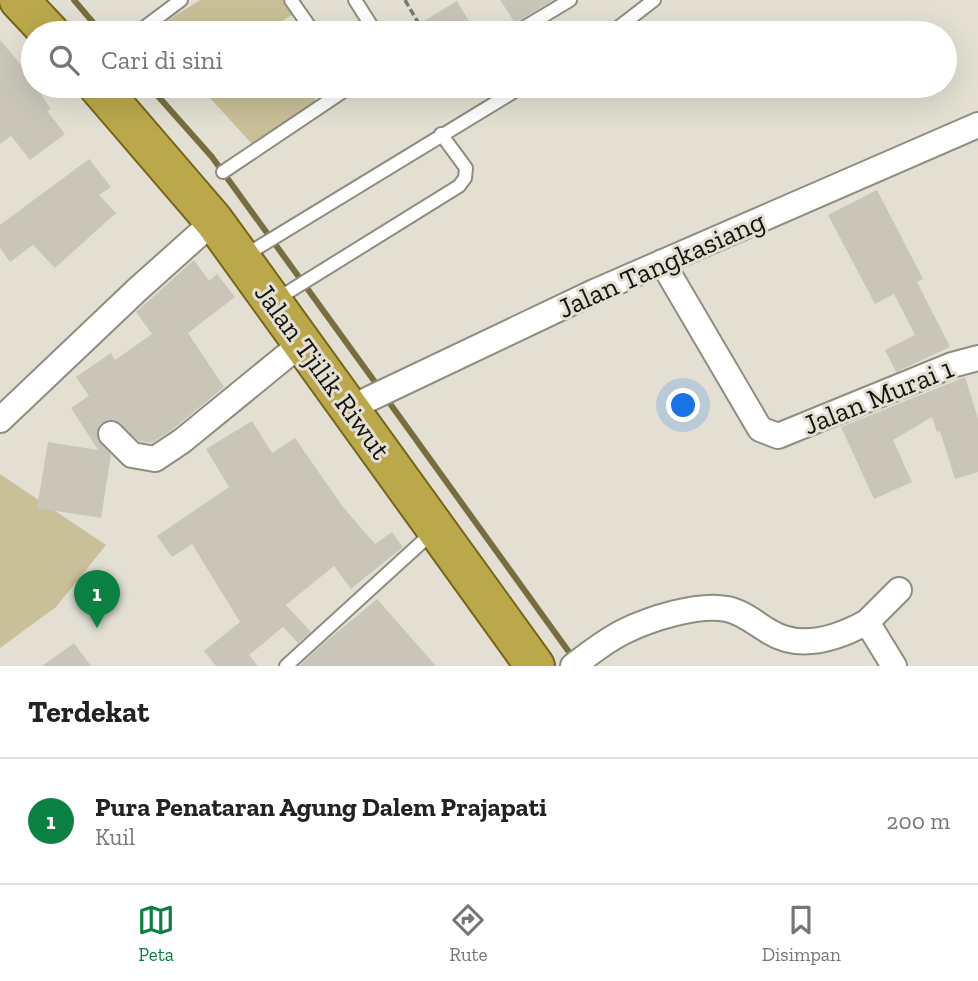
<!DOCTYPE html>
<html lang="id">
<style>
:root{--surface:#fff;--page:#f2f2f2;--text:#222;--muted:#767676;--line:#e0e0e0;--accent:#0b8043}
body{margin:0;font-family:"Zilla Slab",serif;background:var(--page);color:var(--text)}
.you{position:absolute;left:684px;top:406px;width:24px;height:24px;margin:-18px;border:5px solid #fff;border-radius:50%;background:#1a73e8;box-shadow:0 0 0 10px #1a73e833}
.badge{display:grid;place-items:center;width:46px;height:46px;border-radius:50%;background:var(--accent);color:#fff;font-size:23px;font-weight:700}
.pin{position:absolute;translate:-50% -58px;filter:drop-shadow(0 2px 4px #0008)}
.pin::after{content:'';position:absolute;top:37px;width:24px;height:21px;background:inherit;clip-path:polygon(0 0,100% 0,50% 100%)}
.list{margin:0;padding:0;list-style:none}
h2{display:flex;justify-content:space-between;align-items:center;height:91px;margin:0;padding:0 28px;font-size:30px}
h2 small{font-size:23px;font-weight:400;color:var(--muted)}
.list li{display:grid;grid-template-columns:46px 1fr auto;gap:21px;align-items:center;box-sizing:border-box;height:126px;padding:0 28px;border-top:2px solid var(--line)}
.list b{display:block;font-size:26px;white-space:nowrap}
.list p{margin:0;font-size:23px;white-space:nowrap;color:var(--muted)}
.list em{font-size:23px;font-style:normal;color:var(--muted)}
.icon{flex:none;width:38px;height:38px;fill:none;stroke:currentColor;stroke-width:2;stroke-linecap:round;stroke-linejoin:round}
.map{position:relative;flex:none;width:978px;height:666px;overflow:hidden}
.search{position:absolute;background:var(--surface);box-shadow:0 7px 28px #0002;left:21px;right:21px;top:21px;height:77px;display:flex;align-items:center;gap:18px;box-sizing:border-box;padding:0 24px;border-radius:38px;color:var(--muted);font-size:26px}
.sheet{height:217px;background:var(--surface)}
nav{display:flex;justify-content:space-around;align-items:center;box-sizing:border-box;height:98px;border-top:2px solid var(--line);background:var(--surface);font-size:19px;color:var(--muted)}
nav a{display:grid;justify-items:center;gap:4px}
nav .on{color:var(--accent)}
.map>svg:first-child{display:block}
</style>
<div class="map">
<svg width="978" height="666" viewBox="0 0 978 666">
<rect width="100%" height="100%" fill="#e3e0d3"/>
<path fill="#c9c099" d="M 200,0 L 285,0 L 294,14 L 262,33 L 189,33 L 182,25 L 170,33 L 153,33 L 151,31 Z
M 199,86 L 314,86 L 308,89 L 316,101 L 253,145 Z
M 0,474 L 106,545 L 56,607 L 0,648 Z"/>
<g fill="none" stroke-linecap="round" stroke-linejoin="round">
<path stroke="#786d3f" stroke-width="6" d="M 74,0 L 102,33
M 149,86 L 212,157 L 380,389
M 386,398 L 574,659"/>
</g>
<path fill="#c9c6b9" d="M 500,0 L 553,0 L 515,23 Z
M 457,1 L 476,33 L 404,33 Z
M 0,40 L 22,66 L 33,86 L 35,86 L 51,109 L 47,111 L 65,134 L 30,160 L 11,136 L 0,144 Z
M 89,159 L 111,187 L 99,195 L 116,213 L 55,268 L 33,245 L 10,262 L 0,248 L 0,225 Z
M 877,190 L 923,279 L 917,282 L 950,347 L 896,372 L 885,350 L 915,335 L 894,294 L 875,304 L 828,215 Z
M 194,260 L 209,281 L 217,274 L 235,297 L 188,333 L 224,387 L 173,429 L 152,443 L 139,441 L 115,420 L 107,420 L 100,424 L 97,431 L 97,438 L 111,455 L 101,518 L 37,508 L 48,442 L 98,450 L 71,408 L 89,396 L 76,377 L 111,353 L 115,360 L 152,334 L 136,312 Z
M 965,377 L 978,418 L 978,472 L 955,479 L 940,431 L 937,432 L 932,417 L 893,440 L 912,482 L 874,499 L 841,427 Z
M 252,421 L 272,453 L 295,438 L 343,507 L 375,544 L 392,532 L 403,547 L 351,589 L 334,566 L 286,605 L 311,632 L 298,643 L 283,627 L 249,655 L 258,666 L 216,666 L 204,651 L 240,622 L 192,544 L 172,557 L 157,536 L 229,487 L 206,449 Z
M 377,599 L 436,666 L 299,666 L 323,644 Z
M 74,643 L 91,666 L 42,666 Z"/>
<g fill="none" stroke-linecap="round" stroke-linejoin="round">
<g stroke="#8f8d80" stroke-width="16">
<path id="service" d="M 291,0 L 314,33
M 355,0 L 376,33
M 137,33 L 181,0
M 515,33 L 570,0
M 611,33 L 654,0
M 409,86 L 416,89 L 428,86
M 223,172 L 351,86
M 244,256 L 523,86
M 277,299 L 459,186 L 465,178 L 466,168 L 441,134
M 286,666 L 433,532"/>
</g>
<g stroke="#8f8d80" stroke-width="28">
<path id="minor" d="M 662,262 L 760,429 L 778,436 L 952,365 L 978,358
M 348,409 L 594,292 L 978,125
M 0,420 L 138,289 L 214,221
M 111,434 L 132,455 L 155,459 L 182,441 L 302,343
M 867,622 L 899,590
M 573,666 C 589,654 605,641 623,632 C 649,619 698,603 727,609 C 743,612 756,624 770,632 C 801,651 838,638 867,622 L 894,666"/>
</g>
<g stroke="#766619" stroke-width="42">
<path id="trunk" d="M 19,0 L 50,33
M 98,86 L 214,221 L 535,666"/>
</g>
<path stroke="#7b7971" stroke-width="3.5" stroke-dasharray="7 3.5" stroke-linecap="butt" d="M 405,0 L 419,24
M 269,33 L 287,23"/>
<use href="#service" stroke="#fff" stroke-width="12"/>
<use href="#minor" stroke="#fff" stroke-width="24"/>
<use href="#trunk" stroke="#bba84b" stroke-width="38"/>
</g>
<g text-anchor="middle" stroke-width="6" stroke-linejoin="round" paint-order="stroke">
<g font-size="28" fill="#14130f" stroke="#e3e0d3">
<text transform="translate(661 264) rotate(-24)" y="10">Jalan Tangkasiang</text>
<text transform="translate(323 371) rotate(54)" y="10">Jalan Tjilik Riwut</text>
<text transform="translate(878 396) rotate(-22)" y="10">Jalan Murai 1</text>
</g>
</g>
</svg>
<div class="you"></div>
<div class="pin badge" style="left:97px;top:628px">1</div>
<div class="search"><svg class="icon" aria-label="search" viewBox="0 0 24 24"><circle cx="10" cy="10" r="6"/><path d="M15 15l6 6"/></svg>Cari di sini</div>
</div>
<section class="sheet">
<h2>Terdekat<small></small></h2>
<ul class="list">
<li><span class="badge">1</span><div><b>Pura Penataran Agung Dalem Prajapati</b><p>Kuil</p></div><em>200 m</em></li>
</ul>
</section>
<nav>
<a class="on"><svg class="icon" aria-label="map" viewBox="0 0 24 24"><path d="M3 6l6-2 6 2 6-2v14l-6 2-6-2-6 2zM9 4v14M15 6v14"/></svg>Peta</a>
<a><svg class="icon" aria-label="directions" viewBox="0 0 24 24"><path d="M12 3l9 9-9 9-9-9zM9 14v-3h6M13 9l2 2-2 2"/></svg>Rute</a>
<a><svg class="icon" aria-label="saved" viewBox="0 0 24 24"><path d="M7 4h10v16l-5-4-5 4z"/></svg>Disimpan</a>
</nav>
